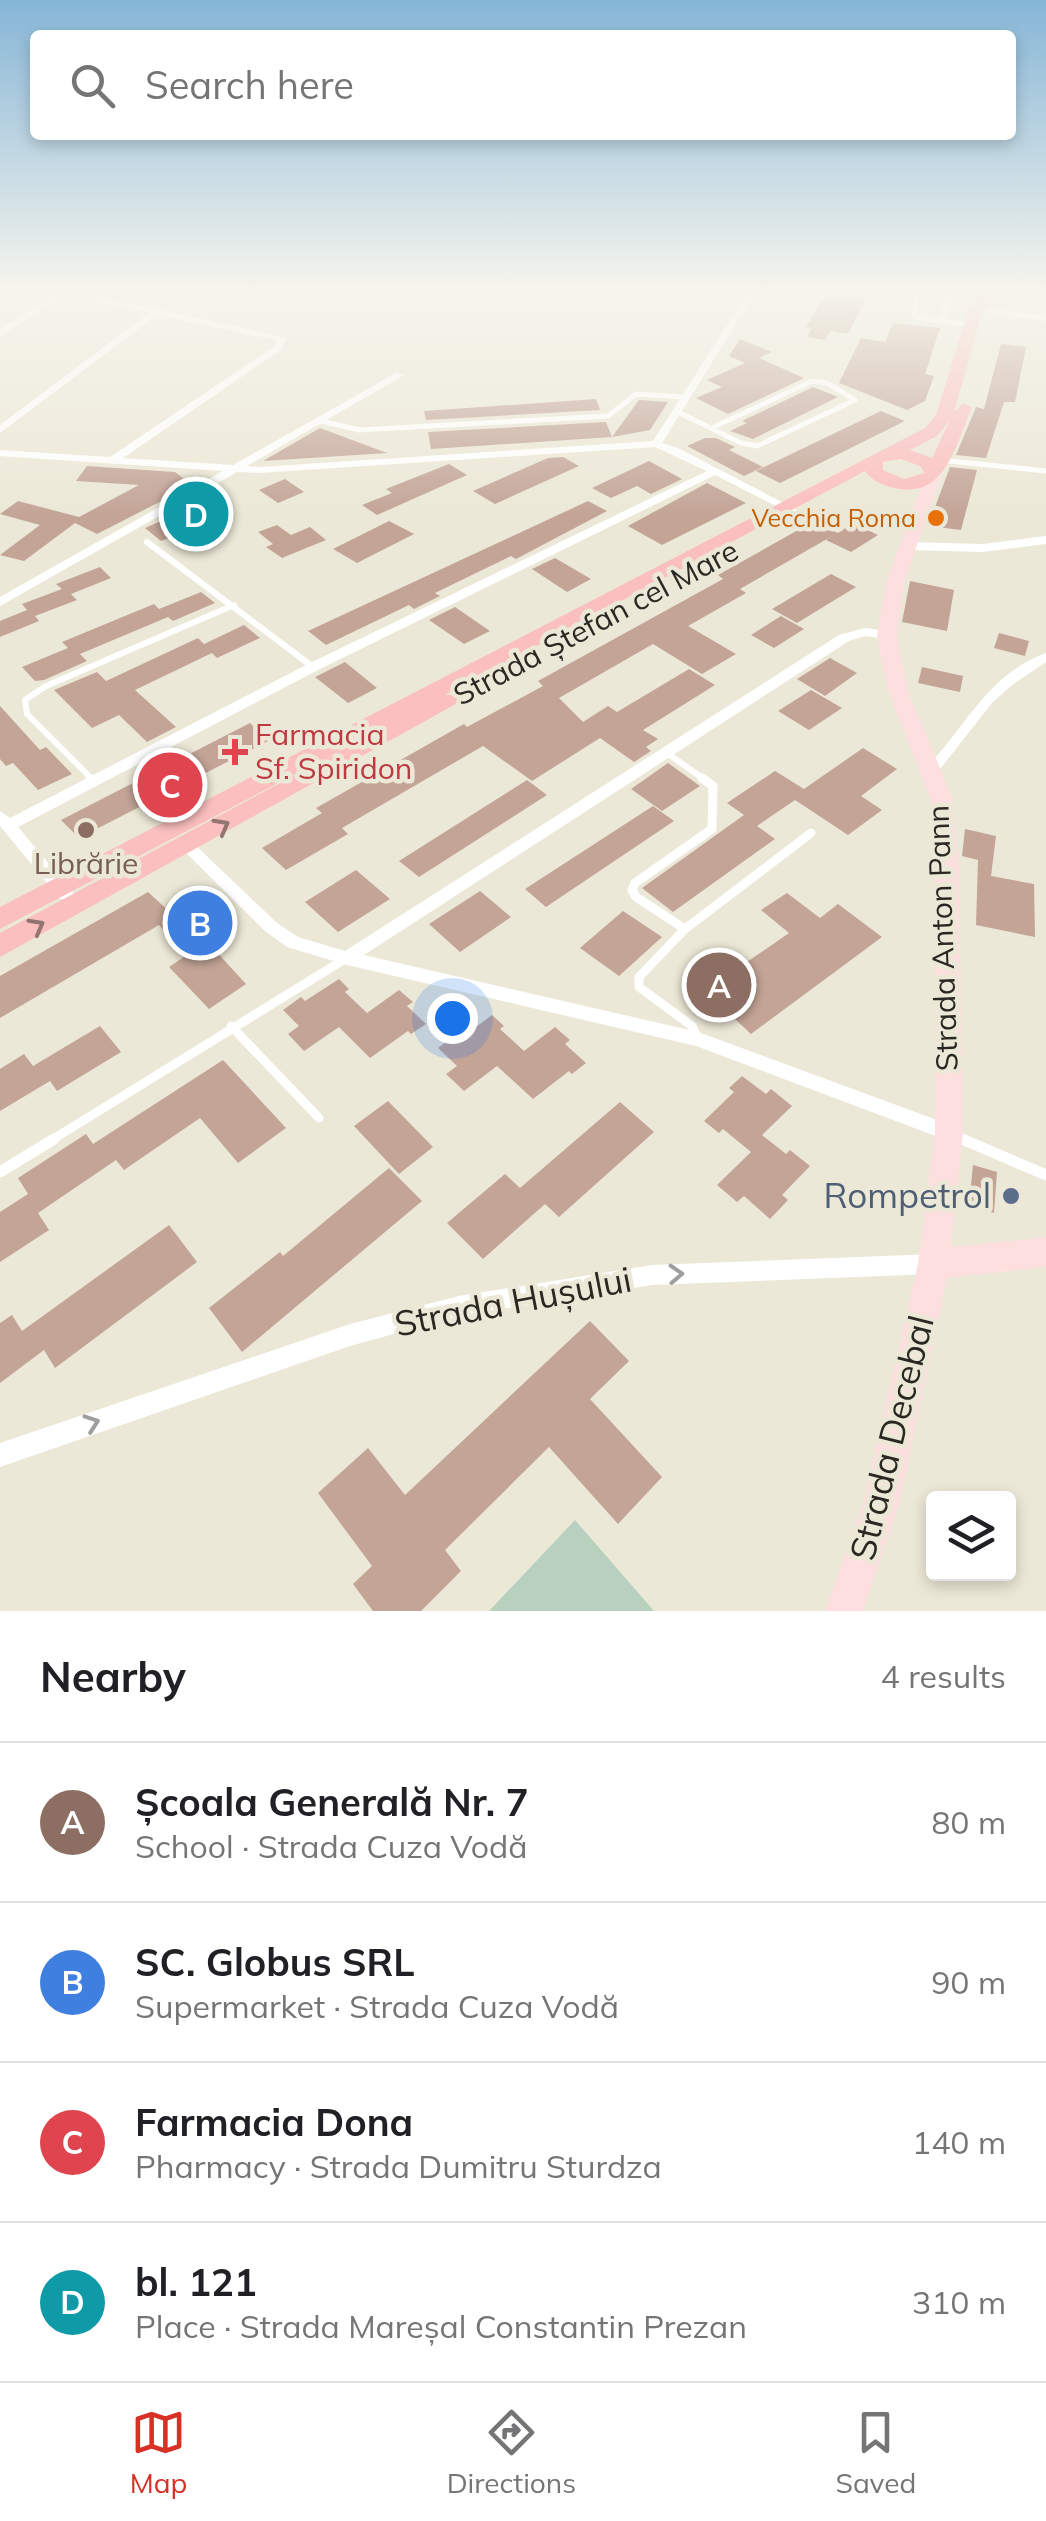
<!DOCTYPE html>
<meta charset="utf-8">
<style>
:root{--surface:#fff;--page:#f2f2f2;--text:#202124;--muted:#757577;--line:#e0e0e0;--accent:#d93025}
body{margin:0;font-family:Mulish,sans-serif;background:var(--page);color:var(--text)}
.controls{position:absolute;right:30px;bottom:30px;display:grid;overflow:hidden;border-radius:10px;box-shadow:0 5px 15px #0003}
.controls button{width:90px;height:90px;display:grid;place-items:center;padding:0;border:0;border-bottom:2px solid var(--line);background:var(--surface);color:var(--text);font:50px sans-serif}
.you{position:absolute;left:452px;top:1018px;width:35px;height:35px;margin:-25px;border:8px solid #fff;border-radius:50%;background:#1a73e8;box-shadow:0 0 0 15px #1a73e833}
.badge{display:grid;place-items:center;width:65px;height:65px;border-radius:50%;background:var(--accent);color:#fff;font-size:32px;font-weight:700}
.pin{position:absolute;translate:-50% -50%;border:5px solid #fff;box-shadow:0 2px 10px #0006}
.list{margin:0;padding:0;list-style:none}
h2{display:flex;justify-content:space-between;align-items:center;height:130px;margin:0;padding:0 40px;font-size:42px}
h2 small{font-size:32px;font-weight:400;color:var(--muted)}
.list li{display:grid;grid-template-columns:65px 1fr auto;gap:30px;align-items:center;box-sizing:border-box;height:160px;padding:0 40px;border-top:2px solid var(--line)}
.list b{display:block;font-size:38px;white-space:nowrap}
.list p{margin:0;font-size:32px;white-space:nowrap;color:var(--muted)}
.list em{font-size:32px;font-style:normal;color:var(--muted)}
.icon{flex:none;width:55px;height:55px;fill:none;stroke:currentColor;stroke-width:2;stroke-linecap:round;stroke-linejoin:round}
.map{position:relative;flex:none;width:1046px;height:1611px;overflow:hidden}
.search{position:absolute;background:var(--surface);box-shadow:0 5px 15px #0003;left:30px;right:30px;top:30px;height:110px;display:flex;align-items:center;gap:25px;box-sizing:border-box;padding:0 35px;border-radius:10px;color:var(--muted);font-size:38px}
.sheet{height:770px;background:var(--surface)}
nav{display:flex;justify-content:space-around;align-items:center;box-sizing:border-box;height:140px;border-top:2px solid var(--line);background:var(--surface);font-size:28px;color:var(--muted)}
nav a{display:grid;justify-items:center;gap:5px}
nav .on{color:var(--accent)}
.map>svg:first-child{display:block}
</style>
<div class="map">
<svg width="1046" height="1611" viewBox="0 0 1046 1611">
<rect width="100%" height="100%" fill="#ece8d7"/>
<path fill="#b8d1bf" d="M 575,1520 L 654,1611 L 489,1611 Z"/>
<path fill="#c3a497" d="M 828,292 L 869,292 L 848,334 L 830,331 L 825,340 L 807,337 L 812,328 L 806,327 Z
M 893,323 L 940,328 L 925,374 L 934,376 L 925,401 L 907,410 L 839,383 L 861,338 L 885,342 Z
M 740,339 L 772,352 L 759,358 L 804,378 L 728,414 L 696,398 L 722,387 L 707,380 L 745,363 L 729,356 Z
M 1001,344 L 1026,347 L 1015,402 L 1004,402 L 986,458 L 956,455 L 976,407 L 984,409 Z
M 813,387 L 838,397 L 753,439 L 730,431 L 747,423 L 742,421 Z
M 596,399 L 600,410 L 426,420 L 424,411 Z
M 639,400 L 668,402 L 650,430 L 612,437 Z
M 881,411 L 905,421 L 780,483 L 756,471 Z
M 606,422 L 612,437 L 431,449 L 428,432 Z
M 320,428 L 387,453 L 263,461 Z
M 705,438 L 716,438 L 735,447 L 729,450 L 763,467 L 744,476 L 687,446 Z
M 563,457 L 579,466 L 495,504 L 473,491 L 548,458 Z
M 649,461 L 682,479 L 651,494 L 637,486 L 611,498 L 592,488 Z
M 449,464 L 467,475 L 377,515 L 362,505 L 392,493 L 386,489 Z
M 87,466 L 175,472 L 184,479 L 175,494 L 97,534 L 75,523 L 24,561 L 0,555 L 40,525 L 0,514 L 18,501 L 79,517 L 139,485 L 76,481 Z
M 950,467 L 977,470 L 961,530 L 928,526 Z
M 285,479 L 304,492 L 278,503 L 259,490 Z
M 707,483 L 746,503 L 662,545 L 628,526 Z
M 588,501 L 607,511 L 516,559 L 511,556 L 435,593 L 440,596 L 414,609 L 409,605 L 326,645 L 308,631 Z
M 181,512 L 199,526 L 161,541 L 145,528 Z
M 389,521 L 414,534 L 357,563 L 333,549 Z
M 814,521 L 838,533 L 853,523 L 878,535 L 851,552 L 826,540 L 834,535 L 740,589 L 746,593 L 688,626 L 736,654 L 702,674 L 653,644 L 559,698 L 583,722 L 608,706 L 617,712 L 689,669 L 715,685 L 643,730 L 658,739 L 646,747 L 651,751 L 634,762 L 600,738 L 532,781 L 483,746 L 342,828 L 348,834 L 286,870 L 262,848 L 322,813 L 316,808 L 464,724 L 467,727 L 543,686 L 538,681 L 723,579 L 718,575 Z
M 277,525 L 291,535 L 310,527 L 326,540 L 282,558 L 266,547 L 273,544 L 258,532 Z
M 555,558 L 591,579 L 567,592 L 532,569 Z
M 100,567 L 111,578 L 71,594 L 77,600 L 35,616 L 39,621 L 0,637 L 0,621 L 27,610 L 22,604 L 62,589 L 56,584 Z
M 831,574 L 856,587 L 797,623 L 772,609 Z
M 910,581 L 954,590 L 947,631 L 902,622 Z
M 201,592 L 215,603 L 173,621 L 168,617 L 80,654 L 87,661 L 44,680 L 35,681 L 22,667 L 68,648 L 62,642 L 154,604 L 159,609 Z
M 455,607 L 490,631 L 464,644 L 429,620 Z
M 781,616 L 804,629 L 774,648 L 751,635 Z
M 244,625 L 260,638 L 217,658 L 212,653 L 135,690 L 176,727 L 147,742 L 119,715 L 92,728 L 54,690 L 97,672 L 106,681 L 198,638 L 204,644 Z
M 999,633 L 1029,641 L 1025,656 L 994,648 Z
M 830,658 L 857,673 L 825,696 L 797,679 Z
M 345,662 L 377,688 L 348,703 L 315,677 Z
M 922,667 L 963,676 L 960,692 L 918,683 Z
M 811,690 L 842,708 L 809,730 L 778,711 Z
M 0,706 L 40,750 L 46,747 L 72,774 L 38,790 L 13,763 L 6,766 L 0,759 Z
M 250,723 L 268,741 L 79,838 L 61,820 Z
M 863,748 L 897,769 L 861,796 L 882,810 L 848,835 L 795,800 L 757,826 L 775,839 L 673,912 L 642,888 L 744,815 L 727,803 L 775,771 L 804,789 Z
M 668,763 L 700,786 L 662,811 L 631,789 Z
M 527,780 L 547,795 L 419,877 L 399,861 Z
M 653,806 L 674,821 L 546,907 L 525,889 Z
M 965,829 L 996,836 L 991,876 L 1034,884 L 1035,937 L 976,925 L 978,860 L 962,856 Z
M 356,870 L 390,899 L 338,932 L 305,902 Z
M 480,891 L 511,917 L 460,952 L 429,924 Z
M 148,892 L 172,914 L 192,902 L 225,938 L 212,947 L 246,984 L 209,1009 L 169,967 L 187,955 L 159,925 L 0,1018 L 0,976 Z
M 787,893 L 820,918 L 838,904 L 882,937 L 751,1034 L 705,991 L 789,933 L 761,910 Z
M 623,911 L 662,937 L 619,976 L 580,948 Z
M 339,979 L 349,989 L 345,992 L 367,1013 L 399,990 L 413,1002 L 407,1006 L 426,1024 L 411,1034 L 408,1031 L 370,1058 L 339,1027 L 304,1051 L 288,1034 L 299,1026 L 283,1010 L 301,997 L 305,1001 Z
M 492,1015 L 504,1026 L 500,1029 L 524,1051 L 555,1027 L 570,1040 L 565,1044 L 586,1063 L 572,1074 L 569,1071 L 533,1099 L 497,1066 L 464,1091 L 446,1074 L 457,1066 L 438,1048 L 455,1035 L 460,1039 Z
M 100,1026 L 121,1052 L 57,1091 L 50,1081 L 0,1111 L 0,1069 L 24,1054 L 33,1066 Z
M 223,1060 L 286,1128 L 238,1163 L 200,1118 L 124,1170 L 116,1160 L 38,1213 L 49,1230 L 0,1262 L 0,1212 L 28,1194 L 18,1178 L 86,1134 L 93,1144 Z
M 742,1076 L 766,1094 L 771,1089 L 792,1106 L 762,1135 L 786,1154 L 790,1150 L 810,1166 L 782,1195 L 788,1200 L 770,1219 L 744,1196 L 737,1202 L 717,1185 L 751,1152 L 723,1129 L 719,1133 L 704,1121 L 734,1092 L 729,1088 Z
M 388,1101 L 433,1147 L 399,1174 L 354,1126 Z
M 620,1102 L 654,1132 L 559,1217 L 545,1204 L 483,1259 L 447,1223 L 505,1174 L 520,1188 Z
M 973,1165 L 997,1172 L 994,1213 L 969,1205 Z
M 389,1168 L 422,1201 L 242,1352 L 209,1308 L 280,1252 L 283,1256 Z
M 169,1225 L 197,1262 L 55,1368 L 44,1350 L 0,1383 L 0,1323 L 12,1315 L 22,1331 Z
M 590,1321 L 629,1361 L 590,1399 L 662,1477 L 618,1524 L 549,1447 L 445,1550 L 461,1571 L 421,1611 L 373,1611 L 353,1584 L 372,1566 L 318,1493 L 368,1448 L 405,1495 Z"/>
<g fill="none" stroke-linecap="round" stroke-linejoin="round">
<path stroke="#fff" stroke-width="5" d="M 918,292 L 914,313 L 918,317 L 973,326
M 940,320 L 953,292
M 676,411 L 741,443 L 757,446 L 855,400 L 827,383 L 812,381 L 712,428
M 321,421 L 359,430 L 608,416 L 636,394 L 683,397
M 940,460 L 1046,471"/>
<path stroke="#fff" stroke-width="6" d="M 147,542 L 313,667
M 667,753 L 705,780
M 93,780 L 27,714 L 25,700 L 46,686 L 234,605"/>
<path stroke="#fff" stroke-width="9" d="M 90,778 L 94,782
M 685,929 L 636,897 L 632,890 L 635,883 L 712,829 L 713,786 L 702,778
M 231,1026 L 319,1118
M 698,1039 L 692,1026 L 639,987 L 639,977 L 685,929 L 811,833
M 954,1135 L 968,1141
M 50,1141 L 345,959"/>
<path stroke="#fff" stroke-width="11" d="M 962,1139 L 1046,1175
M 0,1172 L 54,1139"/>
<path fill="#fff" fill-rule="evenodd" d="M 58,292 L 72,292 L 154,309 L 158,307 L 162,310 L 286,338 L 282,349 L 123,458 L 233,465 L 396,373 L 404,375 L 247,466 L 259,467 L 653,441 L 748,292 L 756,292 L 662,443 L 678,448 L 805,514 L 799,517 L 795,516 L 715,475 L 318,670 L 18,827 L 72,891 L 74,895 L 72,899 L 60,899 L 0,826 L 0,811 L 10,818 L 308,664 L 707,471 L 655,447 L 259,473 L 237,472 L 0,606 L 0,597 L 223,471 L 0,456 L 0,450 L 110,457 L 275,346 L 276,340 L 157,315 L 0,433 L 0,425 L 149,313 L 65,295 L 0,336 L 0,329 Z
M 990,308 L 1046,315 L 1046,321 L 987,313 L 987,309 Z
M 1046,536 L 1046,544 L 983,552 L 907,550 L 901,546 L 907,542 L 983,544 Z
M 865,628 L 887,631 L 893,635 L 887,639 L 865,636 L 849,641 L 364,955 L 698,1032 L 956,1127 L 959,1133 L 956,1139 L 949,1141 L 696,1046 L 347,965 L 287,947 L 265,931 L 178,845 L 186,839 L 191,841 L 277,923 L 298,937 L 345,951 L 839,635 Z
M 1046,653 L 1046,662 L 1012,685 L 992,703 L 937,773 L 927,773 L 925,770 L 927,767 C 967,725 988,674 1046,653 Z
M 934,1254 L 941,1257 L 944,1264 L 941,1271 L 934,1274 L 652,1285 L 459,1316 L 350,1346 L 0,1467 L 0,1443 L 350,1324 L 459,1296 L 652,1265 Z"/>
<path fill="#fddfdf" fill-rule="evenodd" d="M 932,473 L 940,478 L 904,583 L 897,635 L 908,691 L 952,797 L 959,868 L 963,1133 L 951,1247 L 1046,1237 L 1046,1267 L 947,1278 L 899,1504 L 863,1611 L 825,1611 L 863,1504 L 918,1264 L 935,1133 L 935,868 L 930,797 L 888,691 L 877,635 L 886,583 L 924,478 Z"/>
<path fill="#fbbfbf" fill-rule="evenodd" d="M 974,292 L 988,292 L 954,412 L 964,403 L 972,408 C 956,442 947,496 900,489 C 886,487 873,482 865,471 L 445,695 L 460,695 L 463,700 L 0,957 L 0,933 L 368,736 L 0,929 L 0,907 L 925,428 L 936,415 ZM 950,420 L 932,458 L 910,450 L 937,436 ZM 901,459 L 920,466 L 925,473 L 904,479 L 883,470 L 883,462 Z"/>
</g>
<defs><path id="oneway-chevron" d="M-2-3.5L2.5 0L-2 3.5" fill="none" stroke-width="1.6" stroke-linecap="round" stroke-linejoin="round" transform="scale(2.5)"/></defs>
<g stroke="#927470">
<use href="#oneway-chevron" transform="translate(222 826) rotate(-29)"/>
<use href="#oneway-chevron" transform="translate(37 926) rotate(-29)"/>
</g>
<g stroke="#9f9e9c">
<use href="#oneway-chevron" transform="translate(676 1274) rotate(-3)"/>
<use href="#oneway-chevron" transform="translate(92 1423) rotate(-19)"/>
</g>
<linearGradient id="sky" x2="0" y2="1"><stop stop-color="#86b6d7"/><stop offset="0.56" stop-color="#f6f5ed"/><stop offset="1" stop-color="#f6f5ed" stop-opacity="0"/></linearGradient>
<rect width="1046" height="517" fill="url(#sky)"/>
<circle fill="#e8710a" stroke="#ece8d7" stroke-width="4" cx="936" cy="518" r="10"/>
<path fill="#e0444e" stroke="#ece8d7" stroke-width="4" d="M230 737h10v10h10v10h-10v10h-10v-10h-10v-10h10z"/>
<circle fill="#8d6e63" stroke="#ece8d7" stroke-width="4" cx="86" cy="830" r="10"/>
<circle fill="#5c6f8a" stroke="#ece8d7" stroke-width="4" cx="1011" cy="1196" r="10"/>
<g text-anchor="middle" stroke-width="9" stroke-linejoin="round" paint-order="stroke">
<g font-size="25" fill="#c56008" stroke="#ece8d7" text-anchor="end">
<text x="916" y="527">Vecchia Roma</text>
</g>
<g font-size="30" fill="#2a2822" stroke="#ece8d7">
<text transform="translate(596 623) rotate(-28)" y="10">Strada Ștefan cel Mare</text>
<text transform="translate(943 938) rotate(-92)" y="10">Strada Anton Pann</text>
</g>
<g font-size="30" fill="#be3a42" stroke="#ece8d7" text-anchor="start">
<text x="255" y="745">Farmacia<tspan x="255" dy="34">Sf. Spiridon</tspan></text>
</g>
<g font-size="30" fill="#785e54" stroke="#ece8d7">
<text x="86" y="874">Librărie</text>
</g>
<g font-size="35" fill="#4e5e75" stroke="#ece8d7" text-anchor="end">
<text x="991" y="1208">Rompetrol</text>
</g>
<g font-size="35" fill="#2a2822" stroke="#ece8d7">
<text transform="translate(513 1302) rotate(-11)" y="12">Strada Hușului</text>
<text transform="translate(892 1438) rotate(-76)" y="12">Strada Decebal</text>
</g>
</g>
</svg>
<div class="controls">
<button><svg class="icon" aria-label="layers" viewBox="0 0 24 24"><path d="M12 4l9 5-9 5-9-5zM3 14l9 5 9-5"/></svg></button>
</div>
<div class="you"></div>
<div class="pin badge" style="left:719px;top:985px;background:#8d6e63">A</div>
<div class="pin badge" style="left:200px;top:923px;background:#3f7fe0">B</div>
<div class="pin badge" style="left:170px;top:785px;background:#e0444e">C</div>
<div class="pin badge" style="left:196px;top:514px;background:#0f9aa8">D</div>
<div class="search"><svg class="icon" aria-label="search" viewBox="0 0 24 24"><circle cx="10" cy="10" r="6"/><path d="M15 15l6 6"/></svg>Search here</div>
</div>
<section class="sheet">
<h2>Nearby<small>4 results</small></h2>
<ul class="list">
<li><span class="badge" style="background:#8d6e63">A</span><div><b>Școala Generală Nr. 7</b><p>School · Strada Cuza Vodă</p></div><em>80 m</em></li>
<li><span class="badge" style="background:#3f7fe0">B</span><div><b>SC. Globus SRL</b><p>Supermarket · Strada Cuza Vodă</p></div><em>90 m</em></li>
<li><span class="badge" style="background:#e0444e">C</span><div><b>Farmacia Dona</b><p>Pharmacy · Strada Dumitru Sturdza</p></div><em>140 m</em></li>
<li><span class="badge" style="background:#0f9aa8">D</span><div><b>bl. 121</b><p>Place · Strada Mareșal Constantin Prezan</p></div><em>310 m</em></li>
</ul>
</section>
<nav>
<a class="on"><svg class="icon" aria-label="map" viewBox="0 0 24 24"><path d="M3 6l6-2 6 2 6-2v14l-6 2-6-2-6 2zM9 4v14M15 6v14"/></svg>Map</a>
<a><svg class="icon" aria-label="directions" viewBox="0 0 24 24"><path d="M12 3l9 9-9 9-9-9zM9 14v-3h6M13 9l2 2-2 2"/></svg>Directions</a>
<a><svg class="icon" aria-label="saved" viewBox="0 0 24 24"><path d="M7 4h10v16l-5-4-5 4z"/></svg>Saved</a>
</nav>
